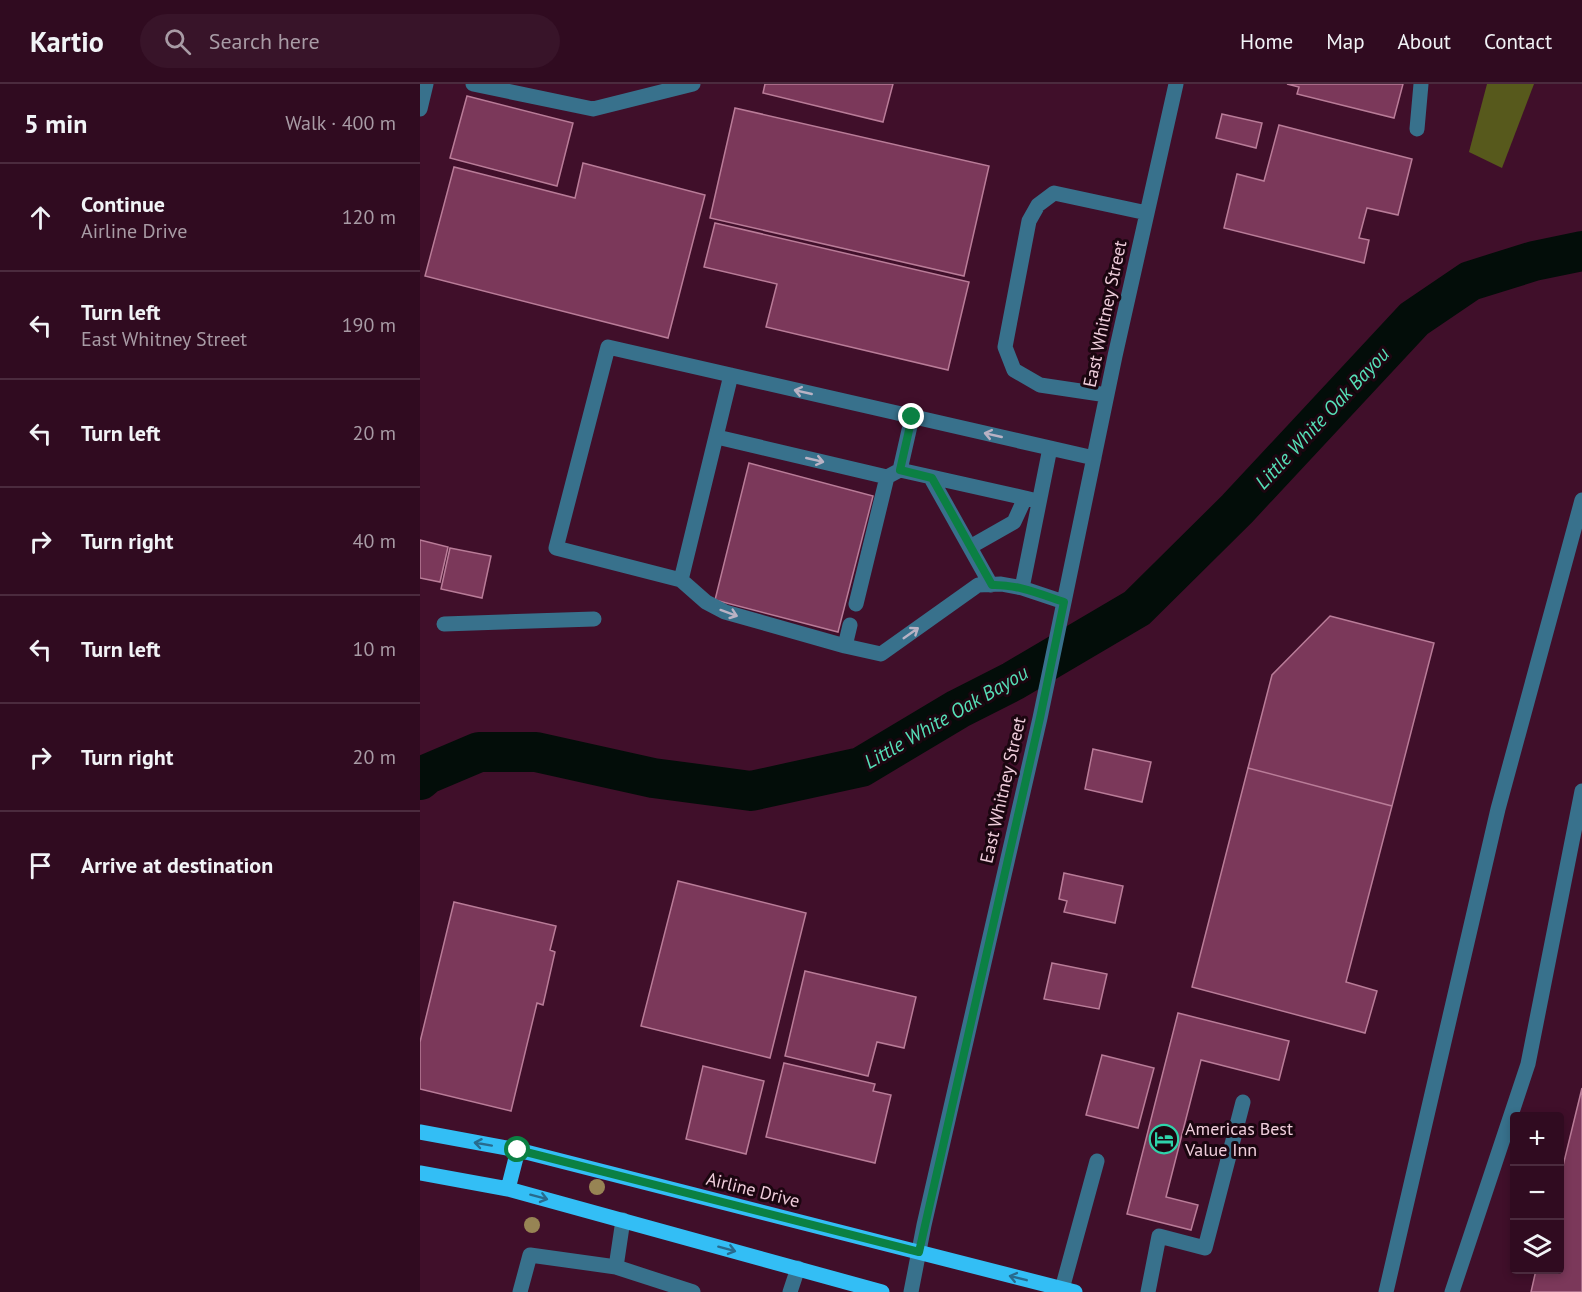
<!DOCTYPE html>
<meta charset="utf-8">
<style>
:root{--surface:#300b20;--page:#381429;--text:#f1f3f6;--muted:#a89ba5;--line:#4b2b3e}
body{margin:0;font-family:"PT Sans",sans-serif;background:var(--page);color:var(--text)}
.controls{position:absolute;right:18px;bottom:18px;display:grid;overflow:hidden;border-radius:6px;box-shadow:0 3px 9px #0003}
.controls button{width:54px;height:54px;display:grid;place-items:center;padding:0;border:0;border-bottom:2px solid var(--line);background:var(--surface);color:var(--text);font:30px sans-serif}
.stop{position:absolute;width:18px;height:18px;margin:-14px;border:4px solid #0b8043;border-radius:50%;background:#fff}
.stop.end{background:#0b8043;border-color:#fff;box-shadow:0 2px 6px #0008}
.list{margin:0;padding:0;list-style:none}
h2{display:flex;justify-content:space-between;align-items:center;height:78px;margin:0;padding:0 24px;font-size:26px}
h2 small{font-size:20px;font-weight:400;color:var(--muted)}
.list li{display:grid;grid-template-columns:39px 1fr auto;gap:18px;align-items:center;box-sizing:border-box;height:108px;padding:0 24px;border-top:2px solid var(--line)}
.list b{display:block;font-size:22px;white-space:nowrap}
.list p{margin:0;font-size:20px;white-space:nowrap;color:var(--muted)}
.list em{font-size:20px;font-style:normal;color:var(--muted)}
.icon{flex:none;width:33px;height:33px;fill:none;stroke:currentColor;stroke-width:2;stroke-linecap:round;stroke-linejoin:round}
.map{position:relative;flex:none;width:1162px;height:1208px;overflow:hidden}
header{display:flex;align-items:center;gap:36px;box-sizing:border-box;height:84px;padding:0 30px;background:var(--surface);border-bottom:2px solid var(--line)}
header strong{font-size:28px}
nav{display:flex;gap:33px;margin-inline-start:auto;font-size:21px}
.search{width:420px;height:54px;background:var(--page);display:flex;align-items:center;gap:15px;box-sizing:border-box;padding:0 21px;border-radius:33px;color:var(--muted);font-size:22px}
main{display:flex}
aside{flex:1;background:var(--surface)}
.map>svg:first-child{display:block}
</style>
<header>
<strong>Kartio</strong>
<div class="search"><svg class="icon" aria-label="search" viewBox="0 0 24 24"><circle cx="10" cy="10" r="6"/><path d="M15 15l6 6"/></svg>Search here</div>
<nav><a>Home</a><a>Map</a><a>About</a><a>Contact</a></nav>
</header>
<main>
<aside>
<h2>5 min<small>Walk · 400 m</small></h2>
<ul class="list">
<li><svg class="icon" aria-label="ahead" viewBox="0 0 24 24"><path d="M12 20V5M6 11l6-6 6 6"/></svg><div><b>Continue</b><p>Airline Drive</p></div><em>120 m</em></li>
<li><svg class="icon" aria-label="left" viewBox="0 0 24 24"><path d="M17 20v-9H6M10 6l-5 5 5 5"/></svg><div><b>Turn left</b><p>East Whitney Street</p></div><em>190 m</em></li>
<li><svg class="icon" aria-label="left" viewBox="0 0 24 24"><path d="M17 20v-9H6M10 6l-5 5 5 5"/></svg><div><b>Turn left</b></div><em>20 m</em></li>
<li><svg class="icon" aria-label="right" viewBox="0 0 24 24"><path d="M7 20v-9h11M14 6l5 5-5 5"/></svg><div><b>Turn right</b></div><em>40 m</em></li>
<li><svg class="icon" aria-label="left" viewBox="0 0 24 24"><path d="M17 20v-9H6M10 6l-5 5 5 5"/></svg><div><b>Turn left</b></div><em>10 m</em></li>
<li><svg class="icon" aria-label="right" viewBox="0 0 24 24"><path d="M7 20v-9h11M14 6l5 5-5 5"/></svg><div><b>Turn right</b></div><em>20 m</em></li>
<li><svg class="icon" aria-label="arrive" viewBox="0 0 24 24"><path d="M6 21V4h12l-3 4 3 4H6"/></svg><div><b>Arrive at destination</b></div></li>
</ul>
</aside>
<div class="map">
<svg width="1162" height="1208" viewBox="0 0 1162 1208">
<rect width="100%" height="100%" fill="#400f2a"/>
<path fill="#57591c" d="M 1067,0 L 1114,0 L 1082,84 L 1049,68 Z"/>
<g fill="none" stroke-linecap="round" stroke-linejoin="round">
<path stroke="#030d09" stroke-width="40" d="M 0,696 L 7,690 L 59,668 L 116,668 L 233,694 L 331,707 L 441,683 L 538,625 L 593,597 L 717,524 L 817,425 L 994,235 L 1050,197 L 1114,177 L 1162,167"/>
</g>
<path fill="#7b385a" stroke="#b97c98" stroke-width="1.5" d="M 345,0 L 473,0 L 463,38 L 343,9 Z
M 867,0 L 983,0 L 974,34 L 877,10 L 879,3 Z
M 47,12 L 153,39 L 137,102 L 30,74 Z
M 315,24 L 569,82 L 544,192 L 290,134 Z
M 802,30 L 842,39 L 836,64 L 796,54 Z
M 859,41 L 992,75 L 978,131 L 947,124 L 939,154 L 949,156 L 944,179 L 804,144 L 817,90 L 844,97 Z
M 163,79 L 285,111 L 248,254 L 5,192 L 34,83 L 155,114 Z
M 295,139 L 549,198 L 528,286 L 346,243 L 357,200 L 284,183 Z
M 329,379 L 453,412 L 418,548 L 295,516 Z
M 0,456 L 28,463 L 20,498 L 0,494 Z
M 30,464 L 71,472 L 62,514 L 21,505 Z
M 910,532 L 1014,559 L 972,722 L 828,684 L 852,591 Z
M 673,665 L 731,678 L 722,718 L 665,705 Z
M 828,684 L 972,722 L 926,898 L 957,907 L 945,949 L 772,903 Z
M 644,789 L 703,802 L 695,839 L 644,828 L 647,817 L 639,815 Z
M 258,797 L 386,829 L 350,974 L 221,942 Z
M 34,818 L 136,842 L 130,866 L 135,868 L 123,921 L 117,919 L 91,1027 L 0,1005 L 0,958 Z
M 632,879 L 687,890 L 679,925 L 624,915 Z
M 385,887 L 496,913 L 484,964 L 457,958 L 448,992 L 365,972 Z
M 758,929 L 869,957 L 859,996 L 781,976 L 746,1113 L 778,1121 L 771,1146 L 707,1130 Z
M 682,971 L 734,984 L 718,1044 L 666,1031 Z
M 364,979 L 455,1000 L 453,1007 L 471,1011 L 455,1079 L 346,1053 Z
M 283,982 L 344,997 L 326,1070 L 266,1055 Z
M 1162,1004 L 1162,1208 L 1111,1208 L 1116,1186 L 1140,1186 L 1140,1094 Z"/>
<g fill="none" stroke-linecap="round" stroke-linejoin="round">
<path stroke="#38718c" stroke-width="15" d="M 53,0 L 173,25 L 273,0
M 0,25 L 6,0
M 997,45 L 1001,0
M 687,311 L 620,301 L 594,286 L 585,263 L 609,137 L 618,121 L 634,109 L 727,129
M 297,353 L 467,393 L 480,386 L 605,414
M 480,386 L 492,333
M 511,394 L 571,501
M 550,463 L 594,438 L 605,414 L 613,416
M 261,496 L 311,291
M 602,504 L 630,364
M 644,518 L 602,504 L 581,500 L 558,501 L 461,570 L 425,562 L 305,528 L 286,518 L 261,496 L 136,464 L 188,263 L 674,374
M 436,520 L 467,393
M 24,540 L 174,535
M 425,562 L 430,541
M 203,1136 L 196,1183 L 273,1208
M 642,1205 L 677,1077
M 100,1208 L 110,1171 L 196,1183
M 370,1208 L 378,1184
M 491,1208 L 504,1141 L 620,634 L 695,272 L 756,0
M 728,1208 L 739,1152 L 785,1164 L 823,1018
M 966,1208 L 1078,725 L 1162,416
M 1032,1208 L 1108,980 L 1162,707"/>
<path stroke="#33bef5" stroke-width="15" d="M 0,1048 L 98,1066 L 655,1208
M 0,1089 L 88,1105 L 462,1208
M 88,1105 L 98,1066"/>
</g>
<g fill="#978454">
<circle cx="177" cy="1103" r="8"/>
<circle cx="112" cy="1141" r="8"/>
</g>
<defs><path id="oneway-shaft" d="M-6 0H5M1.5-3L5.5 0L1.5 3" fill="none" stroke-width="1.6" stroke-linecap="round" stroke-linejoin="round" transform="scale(1.5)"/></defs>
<g stroke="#b9b2c4">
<use href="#oneway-shaft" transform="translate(383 308) rotate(-167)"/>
<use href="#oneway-shaft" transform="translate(573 351) rotate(-167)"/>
<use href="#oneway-shaft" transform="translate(395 376) rotate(13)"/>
<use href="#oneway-shaft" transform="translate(309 529) rotate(20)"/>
<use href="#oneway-shaft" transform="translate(491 549) rotate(-35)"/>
</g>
<g stroke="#286b8e">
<use href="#oneway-shaft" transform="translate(63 1060) rotate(-170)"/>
<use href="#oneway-shaft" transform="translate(119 1113) rotate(15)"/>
<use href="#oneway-shaft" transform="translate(307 1165) rotate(15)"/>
<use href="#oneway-shaft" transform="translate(598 1194) rotate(-166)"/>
</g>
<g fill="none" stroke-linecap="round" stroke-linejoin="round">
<path stroke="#0b8043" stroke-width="8" d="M 98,1066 L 499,1168 L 620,634 L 644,518 C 620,510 596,500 572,501 L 512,394 L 480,386 L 492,333"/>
</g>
<defs>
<g id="hotel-ring" transform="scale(1.5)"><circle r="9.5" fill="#1b0610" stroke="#2ed4aa" stroke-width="1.5"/><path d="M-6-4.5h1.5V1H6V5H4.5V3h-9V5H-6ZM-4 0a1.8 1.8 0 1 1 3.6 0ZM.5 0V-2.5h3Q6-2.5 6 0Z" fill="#2ed4aa"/></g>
</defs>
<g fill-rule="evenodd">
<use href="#hotel-ring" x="744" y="1055"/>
</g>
<g text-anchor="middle" stroke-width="6" stroke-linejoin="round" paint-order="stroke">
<g font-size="18" fill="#f0cedc" stroke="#1b0610">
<text transform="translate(685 230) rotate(-78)" y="6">East Whitney Street</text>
<text transform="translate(583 706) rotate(-77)" y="6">East Whitney Street</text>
<text transform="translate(333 1106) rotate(14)" y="6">Airline Drive</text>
</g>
<g font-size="18" fill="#f0cedc" stroke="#1b0610" text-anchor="start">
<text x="765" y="1051">Americas Best<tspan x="765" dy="21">Value Inn</tspan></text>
</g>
<g font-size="20" font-style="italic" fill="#56dfb7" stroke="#1b0610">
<text transform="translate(902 334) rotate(-47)" y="7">Little White Oak Bayou</text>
<text transform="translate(526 633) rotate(-30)" y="7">Little White Oak Bayou</text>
</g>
</g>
</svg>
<div class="controls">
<button>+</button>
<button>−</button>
<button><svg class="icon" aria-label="layers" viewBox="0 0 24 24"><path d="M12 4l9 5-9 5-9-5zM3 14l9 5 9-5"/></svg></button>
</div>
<div class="stop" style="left:98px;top:1066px"></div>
<div class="stop end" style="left:492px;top:333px"></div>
</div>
</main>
